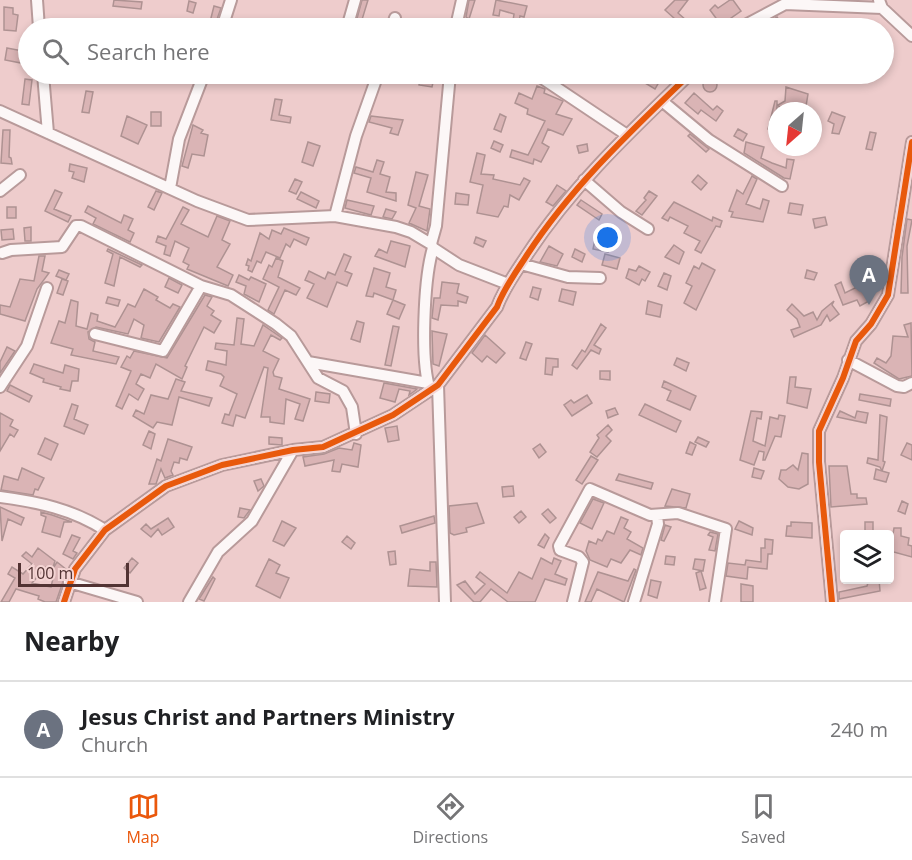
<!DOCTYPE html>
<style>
:root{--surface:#fff;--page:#f6f6f6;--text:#202124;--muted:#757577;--line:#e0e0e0;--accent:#ea580c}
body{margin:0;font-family:"Open Sans",sans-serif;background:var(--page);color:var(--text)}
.controls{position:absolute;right:18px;bottom:18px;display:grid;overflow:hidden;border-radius:6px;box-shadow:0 3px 9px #0003}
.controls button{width:54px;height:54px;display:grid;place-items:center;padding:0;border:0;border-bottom:2px solid var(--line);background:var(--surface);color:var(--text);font:30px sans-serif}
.compass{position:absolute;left:768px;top:102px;width:54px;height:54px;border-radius:50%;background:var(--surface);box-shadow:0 3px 9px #0003;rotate:207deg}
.scale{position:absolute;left:18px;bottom:15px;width:111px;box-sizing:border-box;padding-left:6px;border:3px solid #523333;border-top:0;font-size:16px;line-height:21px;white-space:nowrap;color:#523333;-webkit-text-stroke:4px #f5d5d4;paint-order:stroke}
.you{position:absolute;left:608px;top:238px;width:21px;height:21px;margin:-15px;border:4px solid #fff;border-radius:50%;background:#1a73e8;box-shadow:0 0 0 9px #1a73e833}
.badge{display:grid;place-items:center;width:39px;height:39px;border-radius:50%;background:var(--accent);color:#fff;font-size:20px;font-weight:700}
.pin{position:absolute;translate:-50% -50px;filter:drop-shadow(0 2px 3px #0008)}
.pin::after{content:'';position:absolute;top:32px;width:21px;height:18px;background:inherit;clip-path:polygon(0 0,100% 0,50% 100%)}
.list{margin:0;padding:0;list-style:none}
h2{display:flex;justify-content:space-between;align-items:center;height:78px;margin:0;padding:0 24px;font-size:26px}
h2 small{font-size:20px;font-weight:400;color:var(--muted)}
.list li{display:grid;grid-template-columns:39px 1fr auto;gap:18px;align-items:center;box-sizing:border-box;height:96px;padding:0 24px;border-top:2px solid var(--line)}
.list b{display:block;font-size:22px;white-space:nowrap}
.list p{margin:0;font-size:20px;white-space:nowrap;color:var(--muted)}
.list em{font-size:20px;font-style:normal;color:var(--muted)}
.icon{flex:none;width:33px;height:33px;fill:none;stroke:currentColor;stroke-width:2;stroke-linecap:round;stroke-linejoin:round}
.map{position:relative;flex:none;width:912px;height:602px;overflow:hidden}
.search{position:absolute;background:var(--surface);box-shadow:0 3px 9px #0003;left:18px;right:18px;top:18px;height:66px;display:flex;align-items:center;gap:15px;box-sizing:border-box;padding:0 21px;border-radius:33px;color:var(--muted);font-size:22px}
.sheet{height:174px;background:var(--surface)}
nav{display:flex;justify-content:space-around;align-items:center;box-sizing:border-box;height:84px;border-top:2px solid var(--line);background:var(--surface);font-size:16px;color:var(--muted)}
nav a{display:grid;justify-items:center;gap:3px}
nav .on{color:var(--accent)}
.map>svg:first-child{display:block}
</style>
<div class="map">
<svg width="912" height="602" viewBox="0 0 912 602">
<rect width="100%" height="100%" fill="#ecc"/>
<path fill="#dab4b5" stroke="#ae9292" stroke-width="1.5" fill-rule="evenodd" d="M 114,0 L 142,2 L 141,9 L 113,6 Z
M 362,0 L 368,0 L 361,23 L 356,22 Z
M 469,0 L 475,0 L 469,19 L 466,17 Z
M 496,0 L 527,6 L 524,17 L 520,16 L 519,22 L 513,21 L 514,14 L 500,10 L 499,16 L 493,15 Z
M 675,0 L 688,0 L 678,13 L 695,28 L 685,28 L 665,10 Z
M 730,0 L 733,0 L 741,11 L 721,25 L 710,10 L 715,5 L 718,8 Z
M 189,1 L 196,3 L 193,13 L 187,11 Z
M 214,6 L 221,8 L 215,25 L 210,22 Z
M 4,7 L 13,8 L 13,14 L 18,15 L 16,31 L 4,30 Z
M 777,17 L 779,20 L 769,28 L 759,28 Z
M 7,48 L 23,51 L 21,63 L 5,60 Z
M 421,75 L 434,78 L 432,87 L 419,85 Z
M 648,77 L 659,82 L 655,89 L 645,83 Z
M703 85a7 7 0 1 1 14 0a7 7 0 1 1-14 0Z
M 25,79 L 32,80 L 29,105 L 22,104 Z
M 537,86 L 545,89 L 544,93 L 563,101 L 556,114 L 572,119 L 563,135 L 548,129 L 542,143 L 549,147 L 541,162 L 534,159 L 533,164 L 510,157 L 512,150 L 528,155 L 545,121 L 527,114 L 528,109 L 515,103 L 519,93 L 532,99 Z
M 786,87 L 808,94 L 806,106 L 796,104 L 782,111 L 778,105 L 785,101 Z
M 86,91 L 93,92 L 89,113 L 82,112 Z
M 694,93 L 713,110 L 717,106 L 723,111 L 716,121 L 701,110 L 698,114 L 685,103 Z
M 275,99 L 282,100 L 279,115 L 291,117 L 290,123 L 271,120 Z
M 775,101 L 777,101 L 777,117 L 774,131 L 768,129 Z
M 151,112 L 161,112 L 161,126 L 151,126 Z
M 832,112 L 845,117 L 839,134 L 832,133 L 834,124 L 828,121 Z
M 500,114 L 506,117 L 501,132 L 494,129 Z
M 127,116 L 147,125 L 138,144 L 121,136 Z
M 371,116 L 403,120 L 398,135 L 390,133 L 392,128 L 369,122 Z
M 193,125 L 203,130 L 201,133 L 208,135 L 204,156 L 192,154 L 188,168 L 182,166 Z
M 738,129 L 747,134 L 743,141 L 734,136 Z
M 3,130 L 10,130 L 9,157 L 11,158 L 12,164 L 1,163 Z
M 870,132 L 876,133 L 872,150 L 866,149 Z
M 690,134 L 709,149 L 706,152 L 688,136 Z
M 494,141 L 503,145 L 500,152 L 491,148 Z
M 308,142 L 320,146 L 313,166 L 302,162 Z
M 746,142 L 764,147 L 761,158 L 772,163 L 786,168 L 787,159 L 794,160 L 790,179 L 784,178 L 744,153 Z
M 587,144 L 588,151 L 579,153 L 577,146 Z
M 477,153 L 485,155 L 481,174 L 494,175 L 493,179 L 520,185 L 524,178 L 530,181 L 519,200 L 510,195 L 508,207 L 504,206 L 498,217 L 477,213 L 483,185 L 470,182 Z
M 377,160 L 384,162 L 380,174 L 390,177 L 386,192 L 396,193 L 396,201 L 367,192 L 371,178 L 354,173 L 356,167 L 373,172 Z
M 70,164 L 87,168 L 84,182 L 72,178 L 74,172 L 69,171 Z
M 416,172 L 428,175 L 419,206 L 430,209 L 427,231 L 409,223 L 416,208 L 408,205 Z
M 698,175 L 707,183 L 701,190 L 692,182 Z
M 752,176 L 757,179 L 746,204 L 760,209 L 763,199 L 769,201 L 763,222 L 731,217 L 733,212 L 729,211 L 737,190 L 743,194 Z
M 295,179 L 302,182 L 296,194 L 289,191 Z
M 557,185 L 566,191 L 553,206 L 546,202 Z
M 55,190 L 62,193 L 54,209 L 71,216 L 68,222 L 45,211 Z
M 156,191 L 162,193 L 154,210 L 148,207 Z
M 649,191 L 657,196 L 642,215 L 636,211 L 646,200 L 644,198 Z
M 301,192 L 319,201 L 316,208 L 297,199 Z
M 456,193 L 469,195 L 468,205 L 455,204 Z
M 347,200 L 374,206 L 371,215 L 345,208 Z
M 581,200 L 602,214 L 599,220 L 577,205 Z
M 674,202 L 712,221 L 713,217 L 722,221 L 720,227 L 716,226 L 701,253 L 695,250 L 700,241 L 684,233 L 688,226 L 670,217 L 668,221 L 662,218 Z
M 790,203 L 803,205 L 801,215 L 788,213 Z
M 88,206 L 121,223 L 124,215 L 133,219 L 128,230 L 134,233 L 130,242 L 93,224 L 96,218 L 85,212 Z
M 7,207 L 16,207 L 16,218 L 7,218 Z
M 183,207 L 189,210 L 181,224 L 208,237 L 217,216 L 230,221 L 222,240 L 230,244 L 217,267 L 233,275 L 228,286 L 187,269 L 189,265 L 183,262 L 189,248 L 175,241 L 170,256 L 164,254 L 166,246 L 156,242 L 158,236 L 166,239 Z
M 386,209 L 396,212 L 392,219 L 383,217 Z
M 825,217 L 827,225 L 815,228 L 813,219 Z
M 907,219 L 912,220 L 907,246 L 908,293 L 901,293 L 902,257 Z
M 31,227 L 31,241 L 25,241 L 24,228 Z
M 284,228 L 309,238 L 306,245 L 294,239 L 290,247 L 286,244 L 280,258 L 266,252 L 261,263 L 257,261 L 252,272 L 248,270 L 249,266 L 246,265 L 248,259 L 251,261 L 260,233 L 269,239 L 272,230 L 281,234 Z
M 13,229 L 14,239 L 2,240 L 1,230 Z
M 596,235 L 611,238 L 608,252 L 593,249 Z
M 476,237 L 486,241 L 483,247 L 474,243 Z
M 391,241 L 410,246 L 405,267 L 375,256 L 379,249 L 387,253 Z
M 674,245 L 684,252 L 679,264 L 665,257 Z
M 549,246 L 563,254 L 557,266 L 540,262 Z
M 108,249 L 142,265 L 140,267 L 120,257 L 114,286 L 105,283 L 113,254 L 107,251 Z
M 575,249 L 585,254 L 582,262 L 572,257 Z
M 344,254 L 351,257 L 345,271 L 352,274 L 347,286 L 337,282 L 327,307 L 307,298 L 314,284 L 305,280 L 309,271 L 325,279 L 328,272 L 335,275 Z
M 605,254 L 620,258 L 617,269 L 602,265 Z
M 39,256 L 45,256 L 42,271 L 49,273 L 37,289 L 25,321 L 0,314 L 0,305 L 10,307 L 20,279 L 34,281 Z
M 276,258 L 283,261 L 278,277 L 300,288 L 296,295 L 285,290 L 274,314 L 268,310 L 279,287 L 263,279 L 269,265 L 272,267 Z
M 702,263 L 715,270 L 696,310 L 684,303 L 692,286 L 686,283 L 694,266 L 699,269 Z
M 639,266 L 650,272 L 645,281 L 642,279 L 639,285 L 626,278 L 629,269 L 636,271 Z
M 374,268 L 390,273 L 386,287 L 396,290 L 393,300 L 374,293 L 373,297 L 366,296 Z
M 59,270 L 69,274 L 66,280 L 56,276 Z
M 807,270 L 817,273 L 814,280 L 805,278 Z
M 858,271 L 861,276 L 866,287 L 858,283 L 853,273 Z
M 664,273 L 671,276 L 667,290 L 658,286 Z
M 239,275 L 249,280 L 251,277 L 266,284 L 259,302 L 244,294 L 246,286 L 236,282 Z
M 169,278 L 182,285 L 178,293 L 165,287 Z
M 62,279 L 68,281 L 63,295 L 57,293 Z
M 442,282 L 459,284 L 457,293 L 468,297 L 466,303 L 458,301 L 458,306 L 441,305 L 438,320 L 432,318 L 434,298 L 440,298 Z
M 841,282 L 845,293 L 861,285 L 869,301 L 860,306 L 857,300 L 843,305 L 835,285 Z
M 533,287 L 541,289 L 538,300 L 530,297 Z
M 144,289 L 158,297 L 156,300 L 170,308 L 173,304 L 180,307 L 159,342 L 141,338 L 144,325 L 134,319 L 128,334 L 96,327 L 88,332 L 89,339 L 95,342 L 93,351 L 119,357 L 116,364 L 71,355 L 73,349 L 51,343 L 59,321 L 65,323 L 71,300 L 78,302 L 76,326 L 87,329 L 91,313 L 98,315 L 97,321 L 115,327 L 128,304 L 135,307 Z
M 562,289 L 576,292 L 573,305 L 559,301 Z
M 205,295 L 212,297 L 207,306 L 214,311 L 211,315 L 221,321 L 214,333 L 204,327 L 185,366 L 187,367 L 182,379 L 156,364 L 150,378 L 141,374 L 136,384 L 144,389 L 138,400 L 129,394 L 122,409 L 116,406 L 131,371 L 121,367 L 127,356 L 130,358 L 134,351 L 167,358 Z
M 108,297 L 120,300 L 118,306 L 106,303 Z
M 393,300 L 405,305 L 399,319 L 387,314 Z
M 648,301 L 662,305 L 660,317 L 646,314 Z
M 834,301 L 832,305 L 839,314 L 830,321 L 827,315 L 821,325 L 794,337 L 791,330 L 800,327 L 797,319 L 787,310 L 792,304 L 804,316 L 813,312 L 817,320 L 822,311 Z
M 237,318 L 244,319 L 241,344 L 254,346 L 263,325 L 282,338 L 280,340 L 271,335 L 263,351 L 279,359 L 273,372 L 274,376 L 282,378 L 279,389 L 310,399 L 303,421 L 295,419 L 300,404 L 286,399 L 284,424 L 270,422 L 270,417 L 261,417 L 268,368 L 264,367 L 245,418 L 236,415 L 233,426 L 222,423 L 225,414 L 229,415 L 237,394 L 220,386 L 224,377 L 221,374 L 206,370 L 208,361 L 226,365 L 227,351 L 215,349 L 216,343 L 234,345 Z
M 357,321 L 364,323 L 360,342 L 351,339 Z
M 911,323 L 912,376 L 899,379 L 874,363 L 877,358 L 886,363 L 891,356 L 893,336 L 908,337 L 904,325 Z
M 601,324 L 606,328 L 594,345 L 601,349 L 599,354 L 591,350 L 577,369 L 572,365 L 582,350 L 585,352 Z
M 393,326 L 399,327 L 391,366 L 385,365 Z
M 432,331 L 447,334 L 439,366 L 433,364 Z
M 485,335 L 505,353 L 496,363 L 487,356 L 482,362 L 472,353 Z
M 526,342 L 532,344 L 526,360 L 520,358 Z
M 7,347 L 15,351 L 0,373 L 0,362 Z
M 546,358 L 558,359 L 558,367 L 553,367 L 552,375 L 545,374 Z
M 677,358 L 689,363 L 686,371 L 674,365 Z
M 34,364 L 63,373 L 65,365 L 79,369 L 78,381 L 72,381 L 70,391 L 60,389 L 61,387 L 43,382 L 44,379 L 30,373 Z
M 600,371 L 610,371 L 610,380 L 600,379 Z
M 790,377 L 796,377 L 795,387 L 811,389 L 807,408 L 787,403 Z
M 176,379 L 185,382 L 181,391 L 212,398 L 209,406 L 179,397 L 172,425 L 157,422 L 153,428 L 133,416 L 136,410 L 144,414 L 151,395 L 168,399 Z
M 664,381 L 696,396 L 690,410 L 667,400 L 671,391 L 662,387 Z
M 384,383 L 417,389 L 416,390 L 409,395 L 410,391 L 399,389 L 395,402 L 380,398 Z
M 10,385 L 32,396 L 29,402 L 7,391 Z
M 316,392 L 330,394 L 329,403 L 315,401 Z
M 860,394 L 891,399 L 890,406 L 859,400 Z
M 587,395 L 592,403 L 572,416 L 564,405 L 571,400 L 574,403 Z
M 72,404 L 78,406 L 74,419 L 88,425 L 84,434 L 64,426 Z
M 645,404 L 681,421 L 676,432 L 639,415 Z
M 615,408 L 618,414 L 608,418 L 606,411 Z
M 751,411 L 762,412 L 761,419 L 757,418 L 753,441 L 765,446 L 770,417 L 778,419 L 779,415 L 785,416 L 781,437 L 775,436 L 765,460 L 763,460 L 764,452 L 759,451 L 754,465 L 740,460 Z
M 840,411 L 855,418 L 857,411 L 868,413 L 866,423 L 837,417 Z
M 0,413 L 13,420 L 10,426 L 18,430 L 14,437 L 10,434 L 0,451 Z
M 880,415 L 887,417 L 883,461 L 885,462 L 882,471 L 889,473 L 886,482 L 874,479 L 876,469 L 882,471 L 880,467 L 867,463 L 868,458 L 878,460 Z
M 608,425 L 612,430 L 606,436 L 611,441 L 597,457 L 590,452 L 599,438 L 597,435 Z
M 397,426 L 399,440 L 388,442 L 385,428 Z
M 149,431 L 155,434 L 151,449 L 143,445 Z
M 269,437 L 282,438 L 282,445 L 269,444 Z
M 698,437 L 709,442 L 706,447 L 695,442 Z
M 45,438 L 58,444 L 51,460 L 38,454 Z
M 168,439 L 192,447 L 187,460 L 180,458 L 179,463 L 174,462 L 171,471 L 173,475 L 165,478 L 161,469 L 156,484 L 149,484 L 157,459 L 161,461 Z
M 690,442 L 696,445 L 692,455 L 686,453 Z
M 354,443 L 361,445 L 358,467 L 342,464 L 340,472 L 332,471 L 334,460 L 305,466 L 303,457 L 324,454 L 339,448 L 352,450 Z
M 907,443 L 912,445 L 912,460 L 901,455 Z
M 540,444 L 546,452 L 539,458 L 533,449 Z
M 802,453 L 808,454 L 808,484 L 799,489 L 788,487 L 779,479 L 781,470 L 786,470 L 793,465 L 798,470 Z
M 591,456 L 598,460 L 582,484 L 576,480 Z
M 829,466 L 847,466 L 851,494 L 857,494 L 857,498 L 866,498 L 867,504 L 831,507 Z
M 22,468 L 44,478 L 38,490 L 35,489 L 33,495 L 1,490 L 4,476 L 18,480 Z
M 754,468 L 764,471 L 761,479 L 752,477 Z
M 619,474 L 653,483 L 651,489 L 616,480 Z
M 261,479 L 264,486 L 258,491 L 254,481 Z
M 513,486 L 514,496 L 503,497 L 502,487 Z
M 672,489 L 690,494 L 686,508 L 665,506 Z
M 593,499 L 604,503 L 592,529 L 580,523 Z
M 902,501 L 908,504 L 905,514 L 898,511 Z
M 477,503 L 484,523 L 466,528 L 467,532 L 454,535 L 450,533 L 449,506 Z
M 0,507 L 24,518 L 21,525 L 8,519 L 2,541 Z
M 240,508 L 250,510 L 244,518 L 238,517 Z
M 548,509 L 556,518 L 550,523 L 542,514 Z
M 521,511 L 526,517 L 519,523 L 514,517 Z
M 41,512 L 52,515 L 72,522 L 64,522 L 60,537 L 42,532 L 46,517 L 41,515 Z
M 434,516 L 435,523 L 402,533 L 400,526 Z
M 621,517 L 628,520 L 624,528 L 631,532 L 627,539 L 643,548 L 641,555 L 630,550 L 621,563 L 611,559 L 607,567 L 590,560 L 586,551 L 589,541 L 596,544 L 598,539 L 602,541 L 607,531 L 614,534 Z
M 168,518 L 174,527 L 162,535 L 158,529 L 151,537 L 141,529 L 146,524 L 151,529 Z
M 282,521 L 296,528 L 284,546 L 273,541 Z
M 739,521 L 753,528 L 752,535 L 735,529 Z
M 791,522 L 812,523 L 812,538 L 786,536 L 787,526 L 791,526 Z
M 865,522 L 873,522 L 873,534 L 865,534 Z
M 665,525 L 671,527 L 664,541 L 661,540 Z
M 894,528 L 901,528 L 901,536 L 909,538 L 908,545 L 912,546 L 912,557 L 890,551 Z
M 710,532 L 718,534 L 715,551 L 709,550 L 713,537 L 708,535 Z
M 545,534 L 549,538 L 544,548 L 538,545 Z
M 72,535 L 80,538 L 73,551 L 77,553 L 73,559 L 63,554 Z
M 347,536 L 355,543 L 351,549 L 342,542 Z
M 765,539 L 773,540 L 772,554 L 768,554 L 767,569 L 748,567 L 747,579 L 726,576 L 728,563 L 745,565 L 746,560 L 761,562 L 761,548 L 765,548 Z
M 38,548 L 55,561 L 52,570 L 57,562 L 67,570 L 56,602 L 45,602 L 38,599 L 39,596 L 16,589 L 9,602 L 1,602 L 15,578 L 8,574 L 12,567 L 23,574 L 32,564 L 22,556 L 26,552 L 32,557 ZM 46,567 L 54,574 L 51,587 L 32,583 Z
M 395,551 L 396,564 L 390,565 L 388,552 Z
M 666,556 L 675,557 L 674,565 L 665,564 Z
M 132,558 L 138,563 L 130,573 L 124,568 Z
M 541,558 L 552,564 L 554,558 L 561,561 L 555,574 L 567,579 L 565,585 L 545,579 L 535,602 L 508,602 L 491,589 L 480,602 L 474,602 L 457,585 L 465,581 L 475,594 L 485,584 L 476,577 L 480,572 L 507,593 L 519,572 L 532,579 Z
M 269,559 L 280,565 L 276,573 L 289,578 L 280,598 L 256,586 Z
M 695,559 L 705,560 L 703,571 L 693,569 Z
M 430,562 L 436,562 L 437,587 L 408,586 L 410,569 L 430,571 Z
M 634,569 L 636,570 L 624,602 L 597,589 L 591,602 L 585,602 L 598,572 L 628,581 Z
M 701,571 L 706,588 L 700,590 L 696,573 Z
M 213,577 L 215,579 L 204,601 L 199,599 Z
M 869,579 L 879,579 L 880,591 L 839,599 L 839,592 L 867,586 Z
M 651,580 L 661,582 L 657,598 L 648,595 Z
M 741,584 L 753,586 L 753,602 L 741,602 Z"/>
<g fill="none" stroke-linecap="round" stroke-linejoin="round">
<g stroke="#b89a9a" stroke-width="14">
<path id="minor" d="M 37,0 L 39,28
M 462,0 L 457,22 L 467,28
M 879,0 L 882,8 L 912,36
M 222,28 L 231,0
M 347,28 L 355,0
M 392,28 L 395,18
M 740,28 L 785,4 L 882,8
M 43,74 L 48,133
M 450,74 L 436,226 L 431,244 L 433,248 L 459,265 L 508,284
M 536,74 L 627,135
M 662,101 L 709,140 L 782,186
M 0,111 L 197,201 L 248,220 L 335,216 L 396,227 L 411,232 L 431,244
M 584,180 L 621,212 L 648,229
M 170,188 L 179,139 L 204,74
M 0,191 L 20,175
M 335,216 L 356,136 L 378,74
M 2,253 L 11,250 L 62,247 L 76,226 L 81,226 L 201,286 L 231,295 L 276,324 L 291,336 L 318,378 L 343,391 L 352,407 L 356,434
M 521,264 L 568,277 L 600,278
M 95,334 L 163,351 L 201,286
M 848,360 L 897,386 L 904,387 L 912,383
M 308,362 L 428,383
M 438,385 L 445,602
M 0,387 L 27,346 L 47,288
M 430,390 C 420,361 424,278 433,248
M 0,497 C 38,502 72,509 105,530
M 69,582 L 137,602
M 64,602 L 75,569 L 105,530 L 166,486 L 222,465 L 293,450 L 323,447 L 393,415 L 438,385 L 497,307 C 504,288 516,272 527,255 C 572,186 631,131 690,74
M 189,602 L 218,552 L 252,521 L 293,450
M 573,602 L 583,562 L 579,557 L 560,550 L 559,546 L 590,489 L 650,515 L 678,513 L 726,529 L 715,602
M 634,602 L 658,524 L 657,516
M 832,602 L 819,462 L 819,431 L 843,378 L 856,341 L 871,324 L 888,295 L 912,142"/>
</g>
<use href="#minor" stroke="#fcf7f7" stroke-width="10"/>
<g stroke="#f5d5d4" stroke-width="10">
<path id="cycleway" d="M 64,602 L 75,569 L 105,530 L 166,486 L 222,465 L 293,450 L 323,447 L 393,415 L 438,385 L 497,307 C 504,288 516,272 527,255 C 572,186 631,131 690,74
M 832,602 L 819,462 L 819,431 L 843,378 L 856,341 L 871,324 L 888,295 L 912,142"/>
</g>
<use href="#cycleway" stroke="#e8590c" stroke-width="6"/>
</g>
</svg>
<div class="controls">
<button><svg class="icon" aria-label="layers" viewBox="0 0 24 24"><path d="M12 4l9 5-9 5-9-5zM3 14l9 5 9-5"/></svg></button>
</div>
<svg class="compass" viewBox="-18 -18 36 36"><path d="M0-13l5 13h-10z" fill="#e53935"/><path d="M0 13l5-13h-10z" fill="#757577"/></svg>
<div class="scale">100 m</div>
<div class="you"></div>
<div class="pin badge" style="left:869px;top:305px;background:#6b7280">A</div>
<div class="search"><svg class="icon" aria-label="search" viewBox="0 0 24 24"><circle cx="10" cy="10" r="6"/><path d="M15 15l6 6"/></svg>Search here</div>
</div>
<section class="sheet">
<h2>Nearby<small></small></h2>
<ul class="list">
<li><span class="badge" style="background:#6b7280">A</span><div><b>Jesus Christ and Partners Ministry</b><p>Church</p></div><em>240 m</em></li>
</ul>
</section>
<nav>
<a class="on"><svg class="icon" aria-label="map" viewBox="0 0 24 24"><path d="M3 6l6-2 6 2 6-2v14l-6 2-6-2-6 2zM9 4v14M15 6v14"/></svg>Map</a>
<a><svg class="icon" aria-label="directions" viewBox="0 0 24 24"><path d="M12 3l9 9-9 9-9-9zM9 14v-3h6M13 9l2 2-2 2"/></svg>Directions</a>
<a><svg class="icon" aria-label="saved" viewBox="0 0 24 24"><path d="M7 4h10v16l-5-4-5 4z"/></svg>Saved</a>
</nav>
